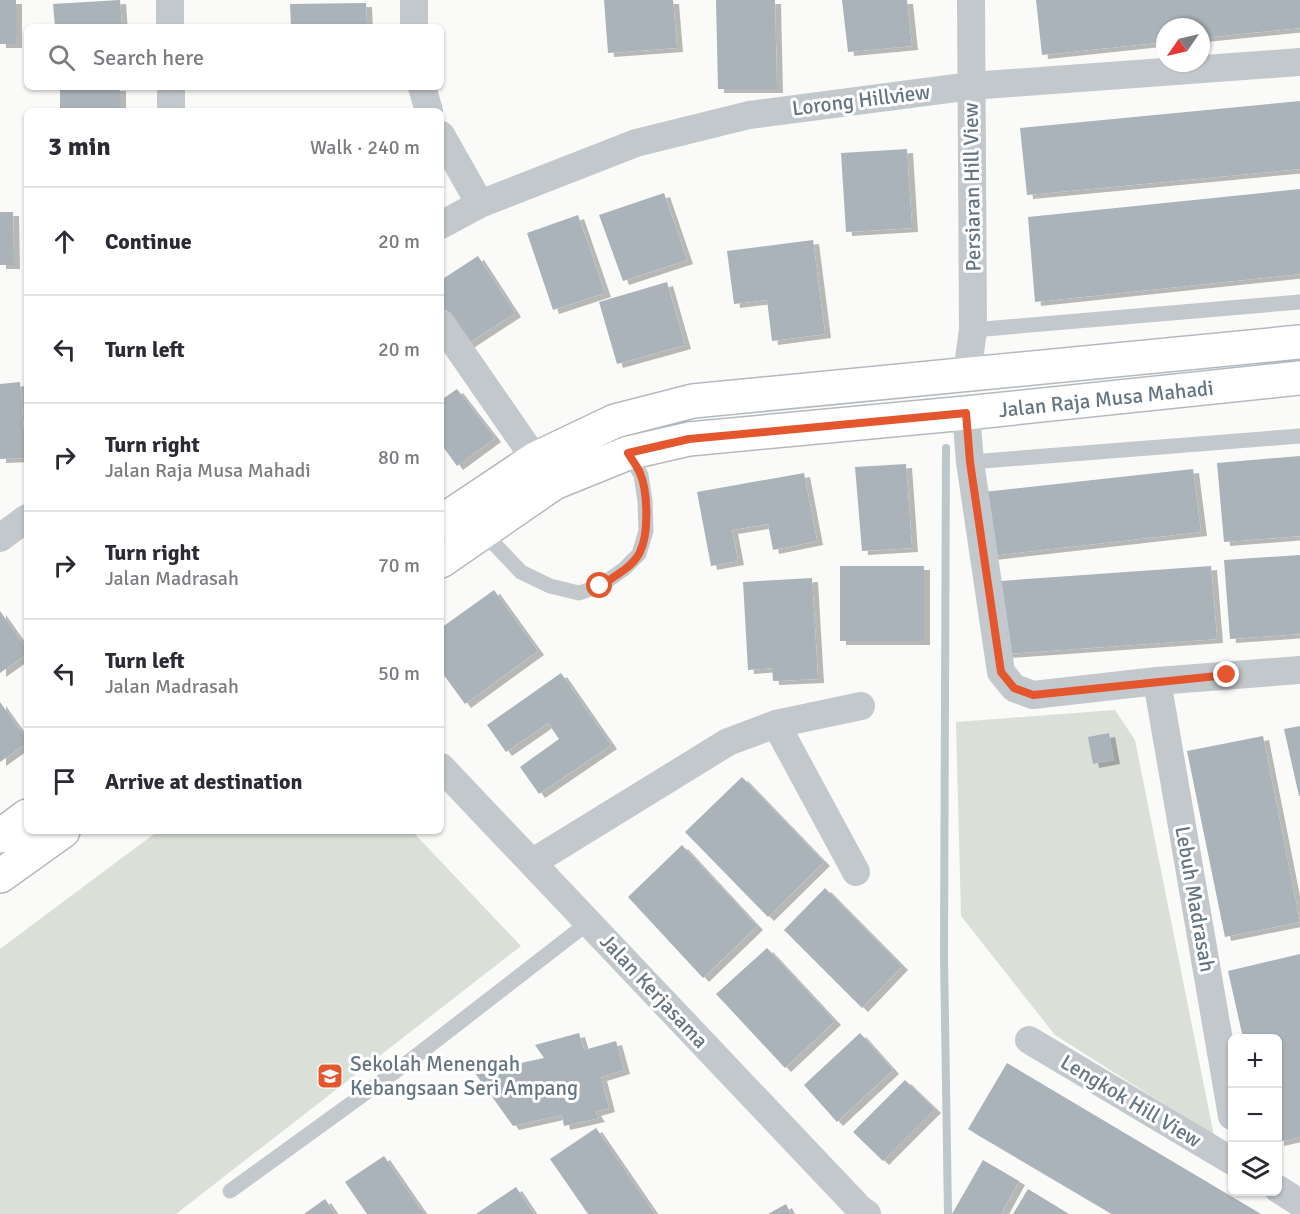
<!DOCTYPE html>
<meta charset="utf-8">
<style>
:root{--surface:#fff;--page:#f7f7f7;--text:#2b2b33;--muted:#7c7c81;--line:#e1e1e2}
body{margin:0;font-family:Signika,sans-serif;background:var(--page);color:var(--text)}
.controls{position:absolute;right:18px;bottom:18px;display:grid;overflow:hidden;border-radius:9px;box-shadow:0 2px 4px #0004}
.controls button{width:54px;height:54px;display:grid;place-items:center;padding:0;border:0;border-bottom:2px solid var(--line);background:var(--surface);color:var(--text);font:30px sans-serif}
.compass{position:absolute;left:1156px;top:18px;width:54px;height:54px;border-radius:50%;background:var(--surface);box-shadow:0 2px 4px #0004;rotate:236deg}
.stop{position:absolute;width:18px;height:18px;margin:-14px;border:4px solid #e4572e;border-radius:50%;background:#fff}
.stop.end{background:#e4572e;border-color:#fff;box-shadow:0 2px 6px #0008}
.list{margin:0;padding:0;list-style:none}
h2{display:flex;justify-content:space-between;align-items:center;height:78px;margin:0;padding:0 24px;font-size:26px}
h2 small{font-size:20px;font-weight:400;color:var(--muted)}
.list li{display:grid;grid-template-columns:39px 1fr auto;gap:18px;align-items:center;box-sizing:border-box;height:108px;padding:0 24px;border-top:2px solid var(--line)}
.list b{display:block;font-size:22px;white-space:nowrap}
.list p{margin:0;font-size:20px;white-space:nowrap;color:var(--muted)}
.list em{font-size:20px;font-style:normal;color:var(--muted)}
.icon{flex:none;width:33px;height:33px;fill:none;stroke:currentColor;stroke-width:2;stroke-linecap:round;stroke-linejoin:round}
.map{position:relative;flex:none;width:1300px;height:1214px;overflow:hidden}
.search{position:absolute;background:var(--surface);box-shadow:0 2px 4px #0004;left:24px;top:24px;width:420px;height:66px;display:flex;align-items:center;gap:15px;box-sizing:border-box;padding:0 21px;border-radius:9px;color:var(--muted);font-size:22px}
.panel{position:absolute;background:var(--surface);box-shadow:0 2px 4px #0004;left:24px;top:108px;width:420px;height:726px;border-radius:9px}
.map>svg:first-child{display:block}
</style>
<div class="map">
<svg width="1300" height="1214" viewBox="0 0 1300 1214">
<defs>
<filter id="shadow"><feDropShadow dx="6" dy="4" stdDeviation="0" flood-color="#0004"/></filter>
</defs>
<rect width="100%" height="100%" fill="#fafaf8"/>
<path fill="#dadfd7" d="M 1115,710 L 1135,740 L 1214,1136 L 1055,1035 L 961,916 L 956,722 Z
M 158,831 L 412,831 L 521,946 L 176,1214 L 0,1214 L 0,949 Z"/>
<g fill="none" stroke-linecap="round" stroke-linejoin="round">
<path stroke="#bbc7cb" stroke-width="8" d="M 946,448 L 944,955 L 948,1214"/>
</g>
<path fill="#aab3b9" filter="url(#shadow)" d="M 0,0 L 16,0 L 16,44 L 0,44 Z
M 120,0 L 122,27 L 55,27 L 53,4 Z
M 604,0 L 673,0 L 677,48 L 608,53 Z
M 716,0 L 775,0 L 777,89 L 718,89 Z
M 842,0 L 907,0 L 912,46 L 848,52 Z
M 1036,0 L 1300,0 L 1300,28 L 1201,38 L 1201,27 L 1165,27 L 1165,42 L 1042,55 Z
M 366,3 L 367,27 L 291,27 L 290,4 Z
M 60,87 L 120,87 L 120,111 L 60,111 Z
M 1300,101 L 1300,169 L 1027,195 L 1020,128 Z
M 907,149 L 912,228 L 846,232 L 841,153 Z
M 1300,189 L 1300,274 L 1035,302 L 1028,217 Z
M 664,193 L 687,260 L 623,281 L 599,215 Z
M 0,212 L 13,212 L 14,265 L 0,265 Z
M 578,215 L 605,293 L 553,310 L 527,233 Z
M 813,240 L 825,334 L 772,341 L 767,300 L 734,304 L 727,251 Z
M 478,256 L 515,313 L 460,349 L 441,320 L 441,280 Z
M 667,282 L 685,345 L 617,364 L 599,302 Z
M 20,382 L 26,458 L 0,459 L 0,384 Z
M 457,389 L 495,438 L 457,466 L 441,444 L 441,400 Z
M 1300,456 L 1300,536 L 1224,542 L 1217,463 Z
M 906,464 L 912,548 L 862,551 L 855,467 Z
M 1193,469 L 1201,532 L 990,556 L 983,492 Z
M 804,473 L 817,541 L 773,550 L 768,524 L 732,530 L 738,561 L 711,566 L 697,492 Z
M 1300,555 L 1300,634 L 1230,639 L 1224,560 Z
M 840,566 L 924,566 L 924,641 L 840,641 Z
M 1211,566 L 1217,639 L 1005,654 L 1000,581 Z
M 812,578 L 818,679 L 773,681 L 772,668 L 748,670 L 743,582 Z
M 494,590 L 538,651 L 465,704 L 441,671 L 441,628 Z
M 0,611 L 27,649 L 27,654 L 0,673 Z
M 561,673 L 611,745 L 539,794 L 520,767 L 559,739 L 548,723 L 506,752 L 487,725 Z
M 0,702 L 27,740 L 27,743 L 0,762 Z
M 1300,726 L 1300,796 L 1299,796 L 1284,729 Z
M 1109,733 L 1114,760 L 1093,764 L 1088,737 Z
M 1263,736 L 1300,922 L 1225,937 L 1187,751 Z
M 742,777 L 824,862 L 768,917 L 685,832 Z
M 682,845 L 757,926 L 703,978 L 628,897 Z
M 825,888 L 902,966 L 862,1008 L 784,930 Z
M 767,948 L 835,1021 L 785,1068 L 716,994 Z
M 1300,954 L 1300,1137 L 1278,1142 L 1278,1038 L 1243,1038 L 1228,971 Z
M 579,1033 L 584,1050 L 616,1041 L 624,1070 L 601,1077 L 609,1108 L 595,1112 L 599,1118 L 564,1126 L 562,1115 L 513,1126 L 475,1073 L 544,1058 L 535,1045 Z
M 860,1033 L 893,1070 L 837,1122 L 804,1085 Z
M 1007,1063 L 1261,1214 L 1112,1214 L 968,1129 Z
M 905,1080 L 935,1109 L 883,1161 L 853,1132 Z
M 596,1128 L 655,1214 L 588,1214 L 550,1159 Z
M 384,1156 L 424,1214 L 367,1214 L 345,1182 Z
M 983,1160 L 1019,1181 L 1001,1214 L 952,1214 Z
M 516,1187 L 534,1214 L 476,1214 Z
M 1028,1189 L 1069,1214 L 1013,1214 Z
M 325,1199 L 335,1214 L 304,1214 Z
M 786,1204 L 791,1214 L 768,1214 Z"/>
<g fill="none" stroke-linecap="round" stroke-linejoin="round">
<g stroke="#b3babf" stroke-width="36">
<path id="secondary" d="M 441,522 L 535,459 L 615,421 L 693,401 L 1300,342
M 441,561 L 554,483 L 628,453 L 689,439 L 966,413 L 1300,378
M 0,836 L 27,816
M 0,876 L 63,831"/>
</g>
<path stroke="#c3c8cc" stroke-width="15" d="M 973,330 L 1300,302
M 970,462 L 1300,436
M 483,532 L 521,572 L 550,586 L 579,593 L 600,586 L 624,569 L 639,554 L 646,531 L 645,501 L 641,475 L 628,453
M 230,1191 L 407,1063 L 589,922"/>
<path stroke="#c3c8cc" stroke-width="28" d="M 170,0 L 170,27
M 414,0 L 414,27
M 171,87 L 171,111
M 422,87 L 429,111
M 441,135 L 480,204
M 441,225 L 480,204 L 636,143 L 749,115 L 971,86 L 1300,62
M 441,323 L 535,459
M 967,374 L 973,330 L 971,0
M 966,413 L 970,462 L 1001,672 L 1014,688 L 1033,695 L 1157,681 L 1300,670
M 0,538 L 27,518
M 1157,681 L 1232,1116
M 776,724 L 856,872
M 441,767 L 860,1209 L 867,1214
M 533,862 L 728,742 L 776,724 L 861,706
M 1029,1040 L 1232,1161
M 1278,1189 L 1300,1203"/>
<use href="#secondary" stroke="#fff" stroke-width="33"/>
</g>
<g fill="none" stroke-linecap="round" stroke-linejoin="round">
<path stroke="#e4572e" stroke-width="8" d="M 600,586 C 613,577 633,567 640,552 C 649,534 648,492 640,473 C 637,466 632,460 628,453 L 689,439 L 966,413 L 970,462 L 1001,672 L 1014,688 L 1033,695 L 1227,675"/>
</g>
<defs>
<g id="school-square" transform="scale(1.35)"><rect x="-9" y="-9" width="18" height="18" rx="4" fill="#e4572e" stroke="#fff"/><path d="M0-5L7-2L0 1L-7-2ZM-4 1L0 2.5L4 1V4Q0 6-4 4Z" fill="#fff"/></g>
</defs>
<g fill-rule="evenodd">
<use href="#school-square" x="330" y="1076"/>
</g>
<g text-anchor="middle" stroke-width="6" stroke-linejoin="round" paint-order="stroke">
<g font-size="21" fill="#657683" stroke="#fff">
<text transform="translate(861 100) rotate(-7)" y="7">Lorong Hillview</text>
<text transform="translate(972 187) rotate(-91)" y="7">Persiaran Hill View</text>
<text transform="translate(1106 399) rotate(-6)" y="7">Jalan Raja Musa Mahadi</text>
<text transform="translate(1195 899) rotate(80)" y="7">Lebuh Madrasah</text>
<text transform="translate(654 991) rotate(47)" y="7">Jalan Kerjasama</text>
<text transform="translate(1131 1101) rotate(31)" y="7">Lengkok Hill View</text>
</g>
<g font-size="21" fill="#657683" stroke="#fff" text-anchor="start">
<text x="350" y="1071">Sekolah Menengah<tspan x="350" dy="24">Kebangsaan Seri Ampang</tspan></text>
</g>
</g>
</svg>
<div class="controls">
<button>+</button>
<button>−</button>
<button><svg class="icon" aria-label="layers" viewBox="0 0 24 24"><path d="M12 4l9 5-9 5-9-5zM3 14l9 5 9-5"/></svg></button>
</div>
<svg class="compass" viewBox="-18 -18 36 36"><path d="M0-13l5 13h-10z" fill="#e53935"/><path d="M0 13l5-13h-10z" fill="#7c7c81"/></svg>
<div class="stop" style="left:600px;top:586px"></div>
<div class="stop end" style="left:1227px;top:675px"></div>
<div class="search"><svg class="icon" aria-label="search" viewBox="0 0 24 24"><circle cx="10" cy="10" r="6"/><path d="M15 15l6 6"/></svg>Search here</div>
<section class="panel">
<h2>3 min<small>Walk · 240 m</small></h2>
<ul class="list">
<li><svg class="icon" aria-label="ahead" viewBox="0 0 24 24"><path d="M12 20V5M6 11l6-6 6 6"/></svg><div><b>Continue</b></div><em>20 m</em></li>
<li><svg class="icon" aria-label="left" viewBox="0 0 24 24"><path d="M17 20v-9H6M10 6l-5 5 5 5"/></svg><div><b>Turn left</b></div><em>20 m</em></li>
<li><svg class="icon" aria-label="right" viewBox="0 0 24 24"><path d="M7 20v-9h11M14 6l5 5-5 5"/></svg><div><b>Turn right</b><p>Jalan Raja Musa Mahadi</p></div><em>80 m</em></li>
<li><svg class="icon" aria-label="right" viewBox="0 0 24 24"><path d="M7 20v-9h11M14 6l5 5-5 5"/></svg><div><b>Turn right</b><p>Jalan Madrasah</p></div><em>70 m</em></li>
<li><svg class="icon" aria-label="left" viewBox="0 0 24 24"><path d="M17 20v-9H6M10 6l-5 5 5 5"/></svg><div><b>Turn left</b><p>Jalan Madrasah</p></div><em>50 m</em></li>
<li><svg class="icon" aria-label="arrive" viewBox="0 0 24 24"><path d="M6 21V4h12l-3 4 3 4H6"/></svg><div><b>Arrive at destination</b></div></li>
</ul>
</section>
</div>
